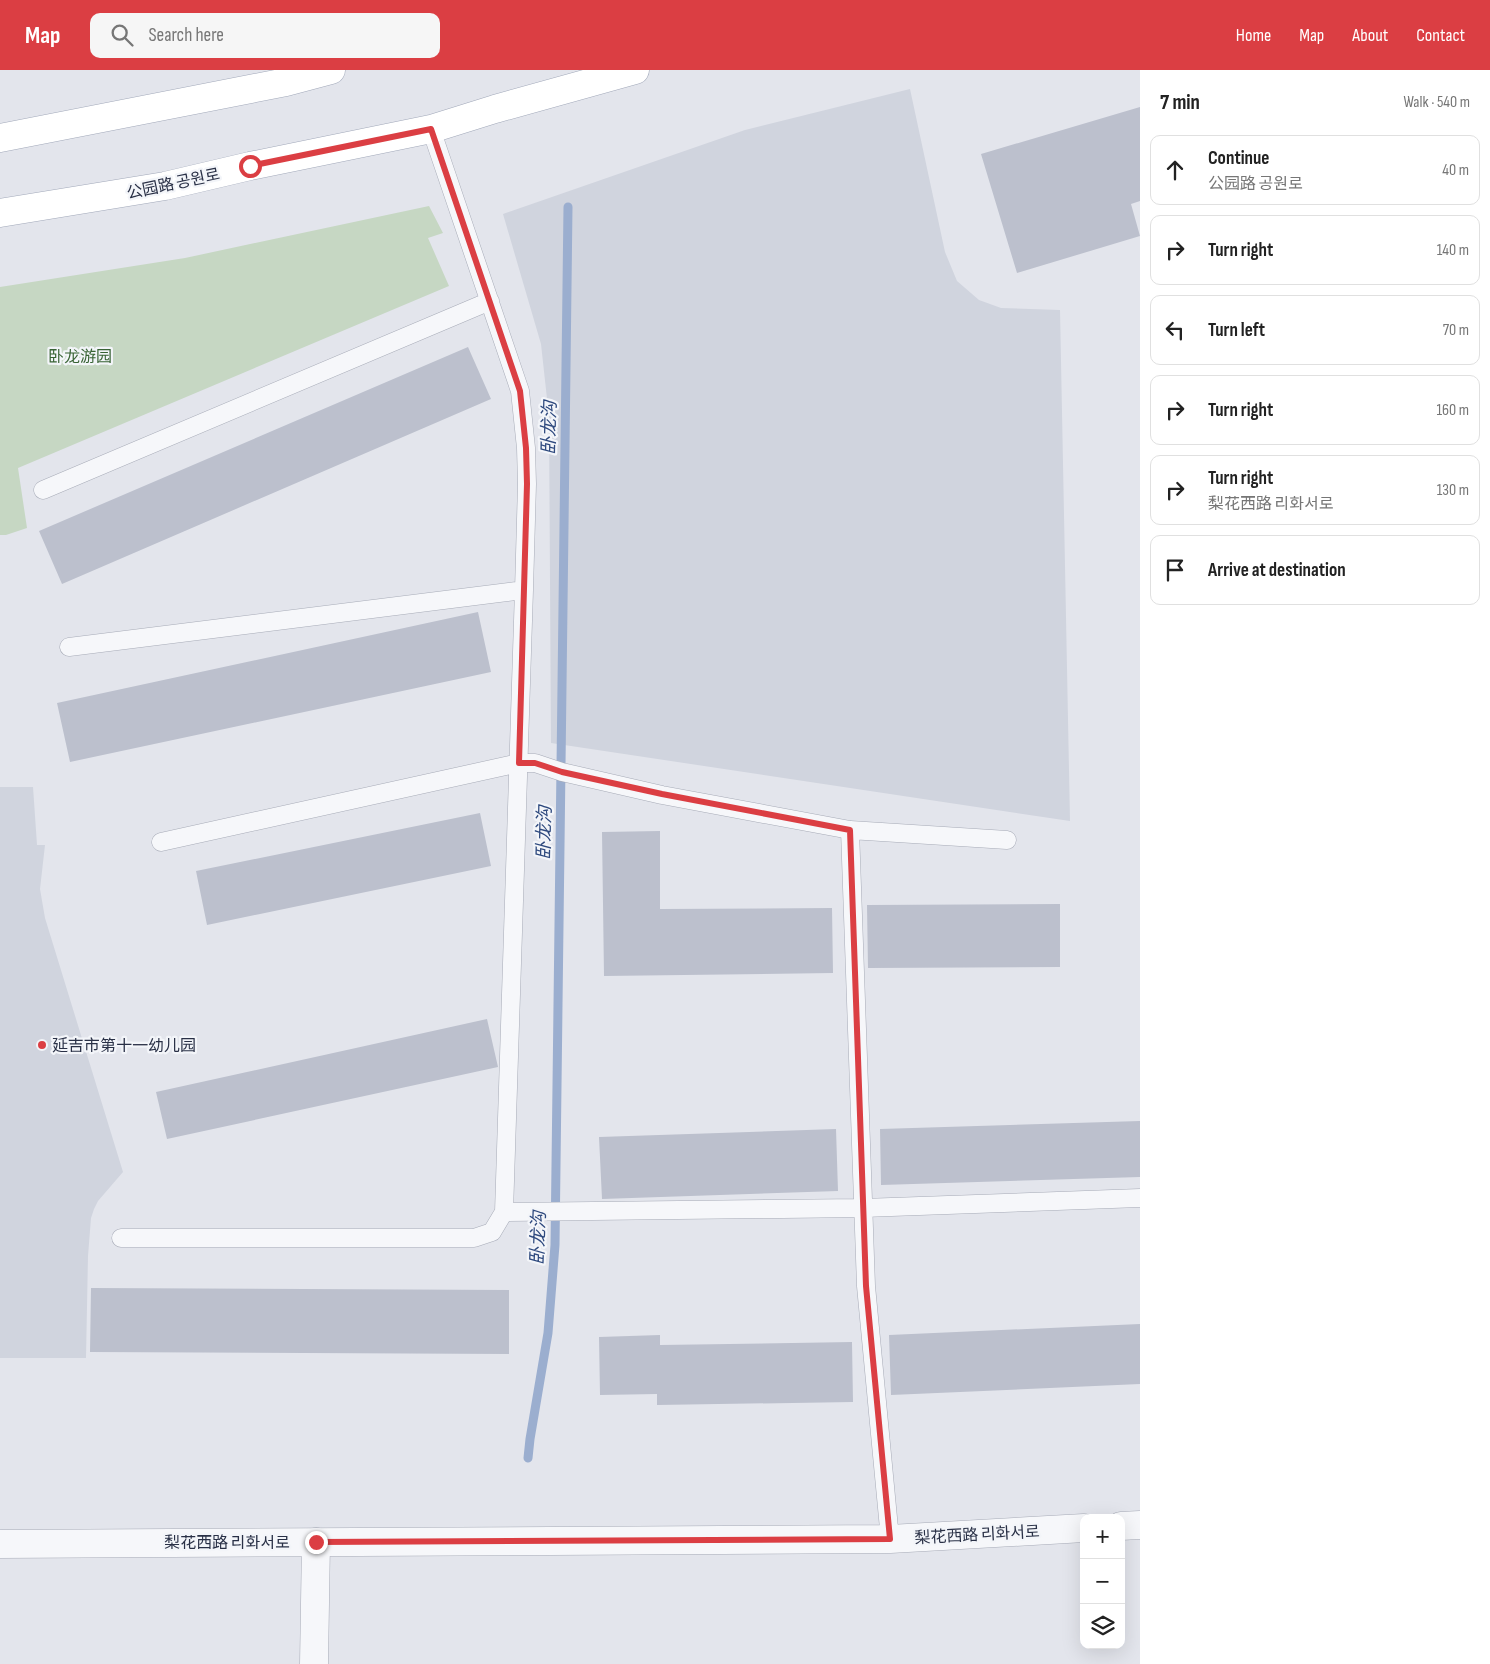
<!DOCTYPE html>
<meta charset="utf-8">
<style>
:root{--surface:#fff;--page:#f6f6f6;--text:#222;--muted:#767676;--line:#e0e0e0;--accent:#db3e43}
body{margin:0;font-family:"Sofia Sans Condensed","Noto Sans SC","Noto Sans KR",sans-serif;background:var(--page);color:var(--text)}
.controls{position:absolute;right:15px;bottom:15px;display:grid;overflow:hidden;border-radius:10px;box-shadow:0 5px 20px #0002}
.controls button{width:45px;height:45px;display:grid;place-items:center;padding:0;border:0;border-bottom:1px solid var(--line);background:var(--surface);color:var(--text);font:25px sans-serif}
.stop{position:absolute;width:15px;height:15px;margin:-11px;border:4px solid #db3e43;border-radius:50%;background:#fff}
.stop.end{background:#db3e43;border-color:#fff;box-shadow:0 1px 5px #0008}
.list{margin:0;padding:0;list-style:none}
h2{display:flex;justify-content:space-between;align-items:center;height:65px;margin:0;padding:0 20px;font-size:21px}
h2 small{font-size:16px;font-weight:400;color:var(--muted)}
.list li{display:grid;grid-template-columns:32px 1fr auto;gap:15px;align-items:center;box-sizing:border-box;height:70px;margin:0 10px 10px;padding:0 10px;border:1px solid var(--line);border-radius:10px}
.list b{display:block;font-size:19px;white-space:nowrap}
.list p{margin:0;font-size:16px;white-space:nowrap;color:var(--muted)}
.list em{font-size:16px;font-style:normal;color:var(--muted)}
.icon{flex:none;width:28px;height:28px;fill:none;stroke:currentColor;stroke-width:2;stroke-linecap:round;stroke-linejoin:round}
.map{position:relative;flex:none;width:1140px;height:1594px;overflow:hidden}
header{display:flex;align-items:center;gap:30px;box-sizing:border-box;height:70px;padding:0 25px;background:var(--accent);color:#fff}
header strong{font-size:24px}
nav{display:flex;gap:28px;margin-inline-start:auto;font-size:18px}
.search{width:350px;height:45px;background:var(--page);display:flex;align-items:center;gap:12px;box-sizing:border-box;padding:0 18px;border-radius:10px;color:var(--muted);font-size:19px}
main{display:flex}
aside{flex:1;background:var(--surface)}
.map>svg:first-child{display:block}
</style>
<header>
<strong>Map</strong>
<div class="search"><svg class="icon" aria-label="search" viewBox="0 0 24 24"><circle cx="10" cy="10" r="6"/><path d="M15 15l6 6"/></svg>Search here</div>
<nav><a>Home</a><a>Map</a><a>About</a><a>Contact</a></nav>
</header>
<main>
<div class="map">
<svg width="1140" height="1594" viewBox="0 0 1140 1594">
<rect width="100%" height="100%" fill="#e3e5ec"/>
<path fill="#d0d4de" d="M 910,19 L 945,182 L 957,211 L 979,230 L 1001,238 L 1060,240 L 1070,751 L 551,673 L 549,347 L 541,274 L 503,144 L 745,60 Z
M 0,717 L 33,717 L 37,775 L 45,775 L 40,819 L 45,848 L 123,1102 L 98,1131 L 94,1139 L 91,1148 L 88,1186 L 86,1288 L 0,1288 Z"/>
<path fill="#c6d7c3" d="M 429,136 L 443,163 L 428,168 L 449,216 L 18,398 L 27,458 L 6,465 L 0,465 L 0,217 L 185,188 Z"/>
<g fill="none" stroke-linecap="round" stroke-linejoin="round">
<path stroke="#9baecf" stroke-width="9" d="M 528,1388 L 530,1369 L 548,1263 L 555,1175 L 568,137"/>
</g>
<path fill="#bcc0cd" d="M 1140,37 L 1140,131 L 1131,134 L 1140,166 L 1017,203 L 981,84 Z
M 468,277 L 491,329 L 62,514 L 39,461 Z
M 478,542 L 491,602 L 70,692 L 57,633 Z
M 480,743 L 491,796 L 207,855 L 196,801 Z
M 660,761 L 660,839 L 832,838 L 833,903 L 604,906 L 602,762 Z
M 1060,834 L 1060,897 L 868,898 L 867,835 Z
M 487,949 L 498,997 L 167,1069 L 156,1022 Z
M 1140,1051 L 1140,1107 L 881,1115 L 880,1059 Z
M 836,1059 L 838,1121 L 602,1129 L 599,1067 Z
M 91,1218 L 509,1220 L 509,1284 L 90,1282 Z
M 1140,1254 L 1140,1314 L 891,1325 L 889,1265 Z
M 660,1265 L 660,1275 L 852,1272 L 853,1332 L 657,1335 L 657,1324 L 600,1325 L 599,1267 Z"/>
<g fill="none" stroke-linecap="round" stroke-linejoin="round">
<g stroke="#a7abb7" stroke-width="19">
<path id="service" d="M 43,420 L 490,231
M 69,577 L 524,520
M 850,760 L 866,1216 L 890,1469
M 161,772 L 519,693 L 535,693 L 562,702 L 662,725 L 850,760 L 1007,770
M 504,1142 L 863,1138 L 1140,1128
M 121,1168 L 474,1168 L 492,1162 L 504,1142 L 524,520 L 527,414 L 526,378 L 520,321 L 431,59"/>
</g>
<g stroke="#a7abb7" stroke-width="29">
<path id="minor" d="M 314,1594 L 316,1472"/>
</g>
<g stroke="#a7abb7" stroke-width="29">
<path id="tertiary" d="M 1121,1456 L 1140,1455
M 0,1474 L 890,1469 L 1084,1458"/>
</g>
<g stroke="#a1a8b9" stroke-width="29">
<path id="primary" d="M 0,68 L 286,12 L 331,0
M 0,143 L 165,116 L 250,96 L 431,59 L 495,39 L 635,0"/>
</g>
<use href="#service" stroke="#f6f7fa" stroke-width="18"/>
<use href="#minor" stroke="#f6f7fa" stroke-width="28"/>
<use href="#tertiary" stroke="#f6f7fa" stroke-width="28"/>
<use href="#primary" stroke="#fff" stroke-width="28"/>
</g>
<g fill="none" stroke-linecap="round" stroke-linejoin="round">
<path stroke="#db3e43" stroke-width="6" d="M 250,96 L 431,59 L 520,321 L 526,378 L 527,414 L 519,693 L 535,693 L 562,702 L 662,724 L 850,760 L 866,1216 L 890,1469 L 316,1472"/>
</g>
<circle fill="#db3e43" stroke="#f3f5f9" stroke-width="2" cx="42" cy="975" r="5"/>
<g text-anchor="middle" stroke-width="4.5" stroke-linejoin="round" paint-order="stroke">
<g font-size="16" fill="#293046" stroke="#f3f5f9">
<text transform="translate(173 113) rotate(-12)" y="6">公园路 공원로</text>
<text transform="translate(977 1464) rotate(-3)" y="6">梨花西路 리화서로</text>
<text x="227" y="1478">梨花西路 리화서로</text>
</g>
<g font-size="16" fill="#386334" stroke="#f3f5f9">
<text x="80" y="292">卧龙游园</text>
</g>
<g font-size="16" fill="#293046" stroke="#f3f5f9" text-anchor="start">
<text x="52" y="981">延吉市第十一幼儿园</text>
</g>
<g font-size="18" font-style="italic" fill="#2e497e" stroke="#f3f5f9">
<text transform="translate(549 358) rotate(-89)" y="6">卧龙沟</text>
<text transform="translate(544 763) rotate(-89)" y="6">卧龙沟</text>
<text transform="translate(538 1168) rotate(-88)" y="6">卧龙沟</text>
</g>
</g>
</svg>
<div class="controls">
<button>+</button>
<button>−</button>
<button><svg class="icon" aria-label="layers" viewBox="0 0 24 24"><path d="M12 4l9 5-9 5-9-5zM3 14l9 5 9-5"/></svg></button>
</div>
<div class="stop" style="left:250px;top:96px"></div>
<div class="stop end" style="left:316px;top:1472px"></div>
</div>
<aside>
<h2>7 min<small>Walk · 540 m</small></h2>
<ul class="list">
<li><svg class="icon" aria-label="ahead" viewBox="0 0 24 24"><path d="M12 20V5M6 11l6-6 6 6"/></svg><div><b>Continue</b><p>公园路 공원로</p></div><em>40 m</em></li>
<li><svg class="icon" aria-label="right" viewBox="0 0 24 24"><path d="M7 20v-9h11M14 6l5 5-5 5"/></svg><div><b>Turn right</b></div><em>140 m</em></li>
<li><svg class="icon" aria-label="left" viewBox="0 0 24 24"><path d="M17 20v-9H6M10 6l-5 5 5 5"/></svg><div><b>Turn left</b></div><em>70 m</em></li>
<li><svg class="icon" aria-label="right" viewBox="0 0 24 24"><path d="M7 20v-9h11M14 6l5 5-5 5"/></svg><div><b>Turn right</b></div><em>160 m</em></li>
<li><svg class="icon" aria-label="right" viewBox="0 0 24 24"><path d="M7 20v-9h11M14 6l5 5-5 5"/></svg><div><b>Turn right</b><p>梨花西路 리화서로</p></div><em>130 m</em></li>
<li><svg class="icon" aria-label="arrive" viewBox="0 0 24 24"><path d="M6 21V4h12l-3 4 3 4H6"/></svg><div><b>Arrive at destination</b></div></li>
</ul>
</aside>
</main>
